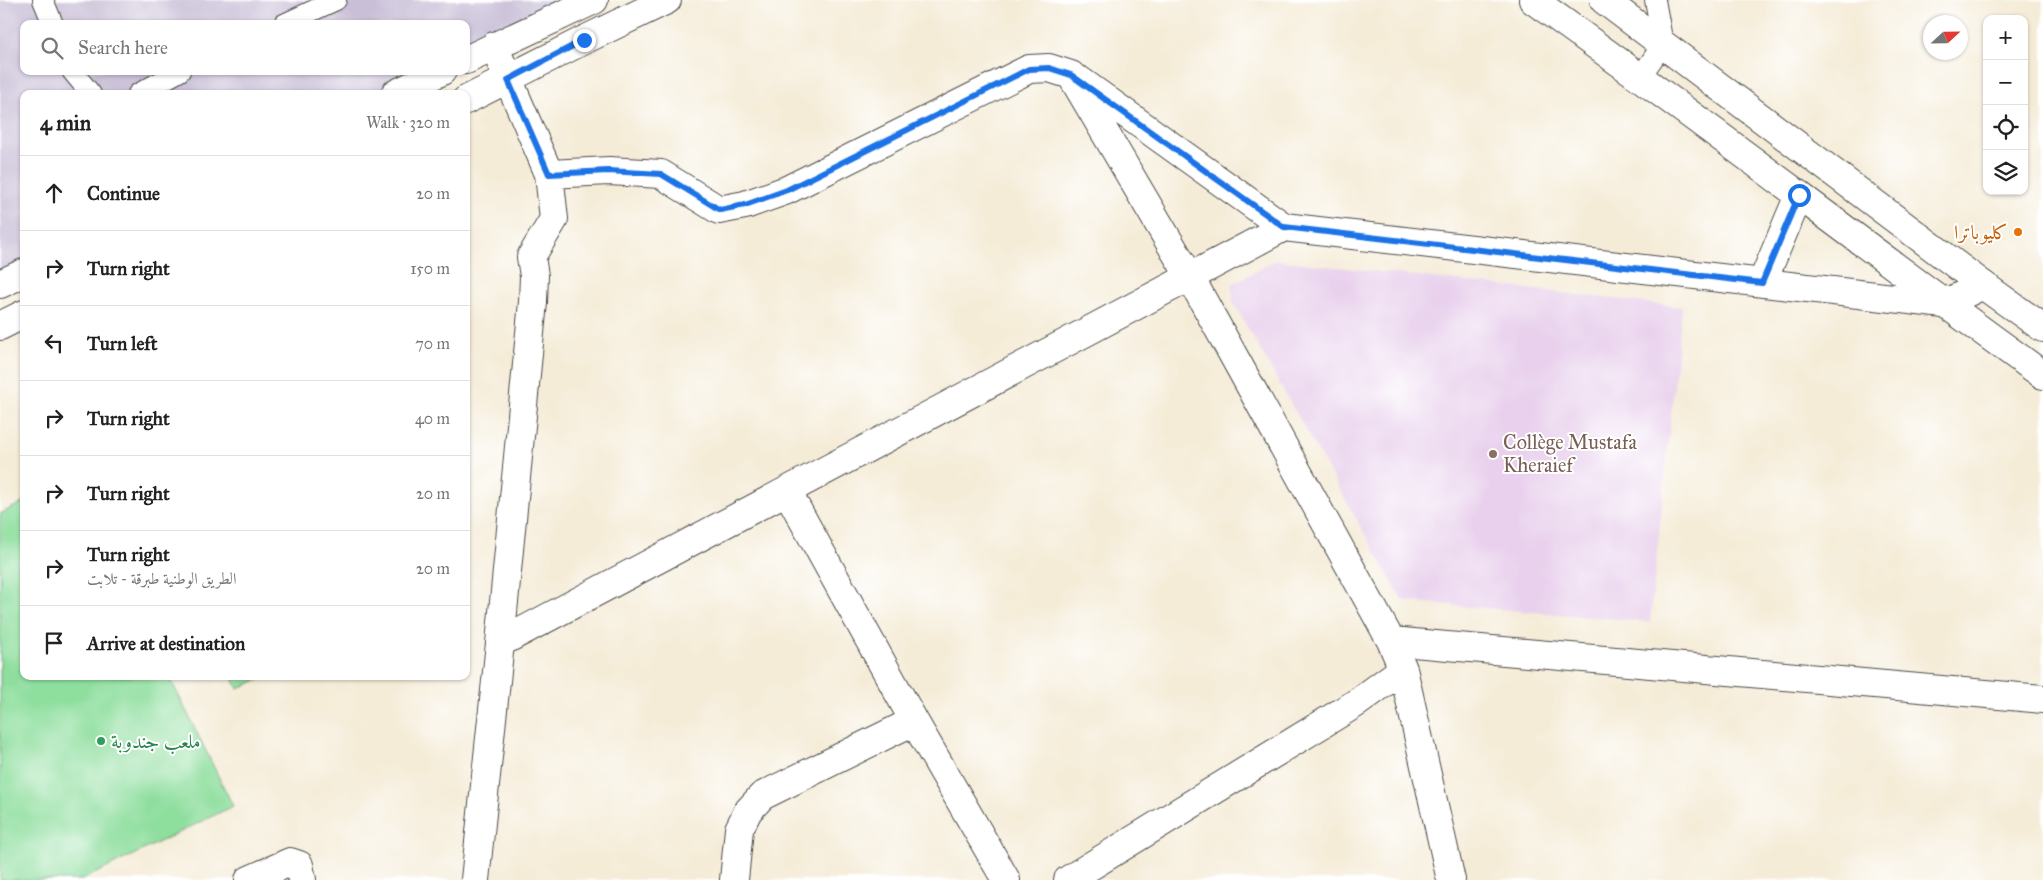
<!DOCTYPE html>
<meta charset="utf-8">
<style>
:root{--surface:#fff;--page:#f2f2f2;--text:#222;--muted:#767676;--line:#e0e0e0}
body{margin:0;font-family:"IM FELL Great Primer",Amiri,serif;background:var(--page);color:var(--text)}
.controls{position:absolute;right:15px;top:15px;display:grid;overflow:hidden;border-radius:10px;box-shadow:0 1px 4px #0004}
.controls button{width:45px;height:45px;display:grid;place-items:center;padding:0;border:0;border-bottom:1px solid var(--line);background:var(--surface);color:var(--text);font:25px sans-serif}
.compass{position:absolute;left:1923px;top:15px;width:45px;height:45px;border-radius:50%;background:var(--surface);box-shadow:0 1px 4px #0004;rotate:68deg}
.stop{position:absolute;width:15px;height:15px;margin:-11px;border:4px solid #1a73e8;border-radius:50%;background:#fff}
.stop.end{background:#1a73e8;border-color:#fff;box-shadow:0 1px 5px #0008}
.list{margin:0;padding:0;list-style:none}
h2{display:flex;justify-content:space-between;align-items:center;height:65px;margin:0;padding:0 20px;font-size:21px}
h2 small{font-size:16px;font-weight:400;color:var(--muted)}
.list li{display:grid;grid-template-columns:32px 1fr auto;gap:15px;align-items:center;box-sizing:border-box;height:75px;padding:0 20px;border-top:1px solid var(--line)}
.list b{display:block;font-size:19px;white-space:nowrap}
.list p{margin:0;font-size:16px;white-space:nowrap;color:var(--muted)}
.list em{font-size:16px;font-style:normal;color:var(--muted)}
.icon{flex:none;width:28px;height:28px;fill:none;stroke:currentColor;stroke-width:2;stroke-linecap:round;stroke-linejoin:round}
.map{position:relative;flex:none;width:2043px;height:880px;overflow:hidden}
.search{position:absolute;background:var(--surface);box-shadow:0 1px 4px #0004;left:20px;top:20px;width:450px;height:55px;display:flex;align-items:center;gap:12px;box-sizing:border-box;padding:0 18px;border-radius:10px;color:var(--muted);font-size:19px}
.panel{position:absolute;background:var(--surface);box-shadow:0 1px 4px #0004;left:20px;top:90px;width:450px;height:590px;border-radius:10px}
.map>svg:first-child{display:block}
</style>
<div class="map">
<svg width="2043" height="880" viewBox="0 0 2043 880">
<rect width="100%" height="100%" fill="#fff"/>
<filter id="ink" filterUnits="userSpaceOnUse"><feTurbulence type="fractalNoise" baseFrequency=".02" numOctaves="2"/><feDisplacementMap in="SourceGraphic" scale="10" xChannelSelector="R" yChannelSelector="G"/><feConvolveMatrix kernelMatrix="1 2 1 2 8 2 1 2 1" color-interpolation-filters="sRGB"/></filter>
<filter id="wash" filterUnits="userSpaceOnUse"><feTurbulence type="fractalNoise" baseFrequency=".0096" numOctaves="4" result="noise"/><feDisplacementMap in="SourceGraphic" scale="20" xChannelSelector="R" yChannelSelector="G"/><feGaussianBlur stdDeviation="1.12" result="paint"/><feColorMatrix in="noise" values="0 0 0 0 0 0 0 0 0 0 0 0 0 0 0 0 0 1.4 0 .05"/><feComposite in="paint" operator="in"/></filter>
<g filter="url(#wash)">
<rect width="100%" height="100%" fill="#f5ecd8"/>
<path fill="#e9d1ed" d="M 1276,260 L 1682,307 L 1650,622 L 1403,601 L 1233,302 L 1232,284 Z"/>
<path fill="#c9bfd7" d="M 0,0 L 581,0 L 466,54 L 466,24 L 24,24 L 24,71 L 429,71 L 381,94 L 24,94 L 24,261 L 0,272 Z"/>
<path fill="#8ede9e" stroke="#5c8464" d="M 24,502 L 24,676 L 169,676 L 233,806 L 82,880 L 0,880 L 0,514 Z
M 232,676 L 265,676 L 238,689 Z"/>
</g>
<g filter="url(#ink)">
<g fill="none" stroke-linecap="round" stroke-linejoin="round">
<g stroke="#494845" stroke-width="22">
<path id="service" d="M 43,0 L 53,24
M 284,24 L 336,0
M 72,71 L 91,94
M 1641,76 L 1663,44 L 1655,0
M 138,94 L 180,71"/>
</g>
<g stroke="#494845" stroke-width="30">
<path id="minor" d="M 1079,80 L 1284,227 L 1944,304 L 1983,285
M 549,174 L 609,171 L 661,174 L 719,210 L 745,205 L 787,190 L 1029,69 L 1049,68 L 1071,75 L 1190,277 L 1391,641 L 1403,669 L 1451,880
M 1762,283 L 1799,195
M 787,491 L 914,721 L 1006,880
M 1391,641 L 2043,699
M 500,643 L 1284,227
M 249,880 L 290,862 L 299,865 L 302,880
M 475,880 L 500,643 L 533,302 L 534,276 L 531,257 L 554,219 L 549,174 L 494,46
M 734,880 L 739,829 L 748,811 L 762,796 L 914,721
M 1068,880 L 1358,702 L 1403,669"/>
</g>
<g stroke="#494845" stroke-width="30">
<path id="secondary" d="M 1533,0 C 1705,122 1872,252 2043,375
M 1604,0 L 1983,285 L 2043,328"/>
</g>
<g stroke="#494845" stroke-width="30">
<path id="primary" d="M 466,60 L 594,0
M 395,94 L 442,71
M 466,100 L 584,40 L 667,0
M 0,284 L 24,273
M 0,326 L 24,314"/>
</g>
<use href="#service" stroke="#fff" stroke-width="20"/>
<use href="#minor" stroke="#fff" stroke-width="28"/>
<use href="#secondary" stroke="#fff" stroke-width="28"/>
<use href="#primary" stroke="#fff" stroke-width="28"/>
</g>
</g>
<g fill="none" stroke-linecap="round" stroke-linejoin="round" filter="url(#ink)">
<path stroke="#1a73e8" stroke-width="6" d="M 584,40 L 508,80 L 549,174 L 608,171 L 661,174 L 720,210 L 745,205 L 787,190 L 1029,69 L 1049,68 L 1071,75 L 1284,227 L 1762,283 L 1799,195"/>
</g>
<circle fill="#e8710a" stroke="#fff" stroke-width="2" cx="2018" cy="232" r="5"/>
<circle fill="#8d6e63" stroke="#fff" stroke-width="2" cx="1493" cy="454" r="5"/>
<circle fill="#2e9e5b" stroke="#fff" stroke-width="2" cx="101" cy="741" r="5"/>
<g text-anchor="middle" stroke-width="4" stroke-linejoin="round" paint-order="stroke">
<g font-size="20" fill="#c56008" stroke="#fff" text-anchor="end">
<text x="2008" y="239">كليوباترا</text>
</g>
<g font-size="20" fill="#785e54" stroke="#fff" text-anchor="start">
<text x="1503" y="449">Collège Mustafa<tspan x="1503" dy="23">Kheraief</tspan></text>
</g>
<g font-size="20" fill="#27864d" stroke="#fff" text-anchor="start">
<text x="111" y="748">ملعب جندوبة</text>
</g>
</g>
</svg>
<div class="controls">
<button>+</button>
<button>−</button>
<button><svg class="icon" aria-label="locate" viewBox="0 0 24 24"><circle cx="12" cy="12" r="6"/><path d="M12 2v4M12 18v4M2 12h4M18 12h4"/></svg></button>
<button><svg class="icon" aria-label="layers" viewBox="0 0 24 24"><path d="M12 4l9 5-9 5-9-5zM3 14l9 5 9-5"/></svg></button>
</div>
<svg class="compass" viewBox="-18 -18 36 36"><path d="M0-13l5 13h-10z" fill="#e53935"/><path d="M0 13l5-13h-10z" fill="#767676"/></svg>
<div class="stop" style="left:1799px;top:195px"></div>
<div class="stop end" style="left:584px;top:40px"></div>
<div class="search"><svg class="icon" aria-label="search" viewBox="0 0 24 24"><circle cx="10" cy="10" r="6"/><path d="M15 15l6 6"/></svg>Search here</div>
<section class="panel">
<h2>4 min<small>Walk · 320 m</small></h2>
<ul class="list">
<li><svg class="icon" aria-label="ahead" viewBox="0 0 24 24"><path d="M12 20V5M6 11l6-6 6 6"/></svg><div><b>Continue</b></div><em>20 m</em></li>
<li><svg class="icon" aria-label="right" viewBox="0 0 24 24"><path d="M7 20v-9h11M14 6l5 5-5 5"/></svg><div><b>Turn right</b></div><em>150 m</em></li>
<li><svg class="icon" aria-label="left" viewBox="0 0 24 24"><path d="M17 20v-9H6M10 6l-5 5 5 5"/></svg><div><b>Turn left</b></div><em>70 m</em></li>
<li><svg class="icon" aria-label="right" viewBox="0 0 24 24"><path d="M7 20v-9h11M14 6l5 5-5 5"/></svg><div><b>Turn right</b></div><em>40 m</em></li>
<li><svg class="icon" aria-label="right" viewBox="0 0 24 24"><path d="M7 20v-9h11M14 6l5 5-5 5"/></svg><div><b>Turn right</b></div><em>20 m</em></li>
<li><svg class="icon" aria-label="right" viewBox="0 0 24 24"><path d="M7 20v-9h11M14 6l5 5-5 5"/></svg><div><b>Turn right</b><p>الطريق الوطنية طبرقة - تلابت</p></div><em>20 m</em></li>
<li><svg class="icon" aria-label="arrive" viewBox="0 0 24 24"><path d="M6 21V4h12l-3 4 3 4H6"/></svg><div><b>Arrive at destination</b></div></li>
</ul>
</section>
</div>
